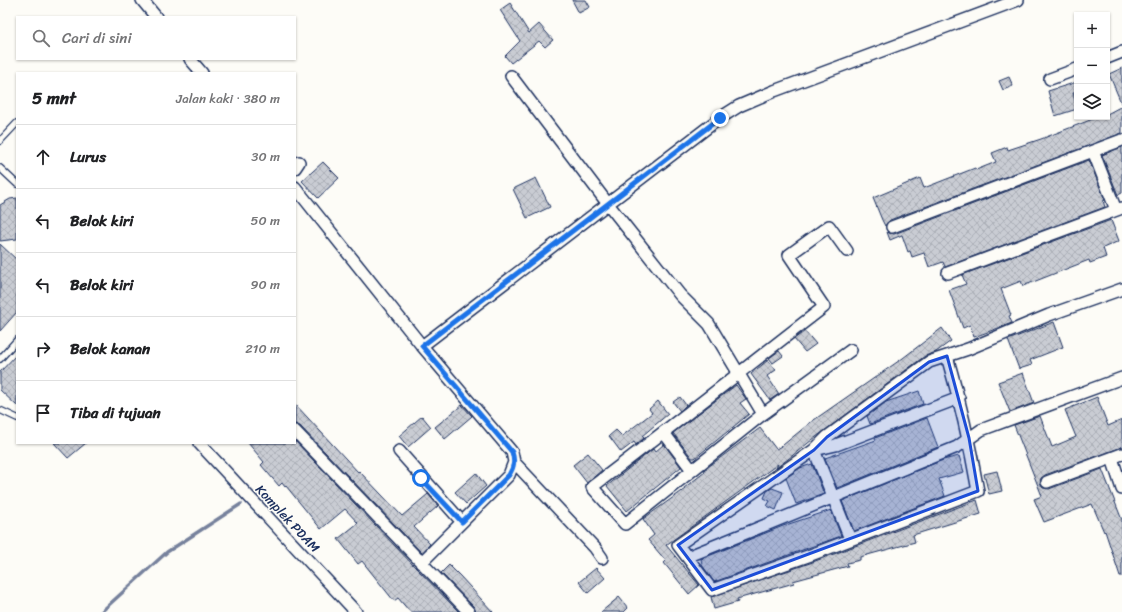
<!DOCTYPE html>
<html lang="id">
<meta charset="utf-8">
<style>
:root{--surface:#fff;--page:#f6f6f6;--text:#202124;--muted:#757577;--line:#e0e0e0}
body{margin:0;font-family:Sriracha,sans-serif;background:var(--page);color:var(--text)}
.controls{position:absolute;right:12px;top:12px;display:grid;overflow:hidden;border-radius:0px;box-shadow:0 1px 3px #0004}
.controls button{width:36px;height:36px;display:grid;place-items:center;padding:0;border:0;border-bottom:1px solid var(--line);background:var(--surface);color:var(--text);font:20px sans-serif}
.stop{position:absolute;width:12px;height:12px;margin:-9px;border:3px solid #1a73e8;border-radius:50%;background:#fff}
.stop.end{background:#1a73e8;border-color:#fff;box-shadow:0 1px 4px #0008}
.list{margin:0;padding:0;list-style:none}
h2{display:flex;justify-content:space-between;align-items:center;height:52px;margin:0;padding:0 16px;font-size:17px}
h2 small{font-size:13px;font-weight:400;color:var(--muted)}
.list li{display:grid;grid-template-columns:26px 1fr auto;gap:12px;align-items:center;box-sizing:border-box;height:64px;padding:0 16px;border-top:1px solid var(--line)}
.list b{display:block;font-size:15px;white-space:nowrap}
.list em{font-size:13px;font-style:normal;color:var(--muted)}
.icon{flex:none;width:22px;height:22px;fill:none;stroke:currentColor;stroke-width:2;stroke-linecap:round;stroke-linejoin:round}
.map{position:relative;flex:none;width:1122px;height:612px;overflow:hidden}
.search{position:absolute;background:var(--surface);box-shadow:0 1px 3px #0004;left:16px;top:16px;width:280px;height:44px;display:flex;align-items:center;gap:10px;box-sizing:border-box;padding:0 14px;border-radius:0px;color:var(--muted);font-size:15px}
.panel{position:absolute;background:var(--surface);box-shadow:0 1px 3px #0004;left:16px;top:72px;width:280px;height:372px;border-radius:0px}
.map>svg:first-child{display:block}
</style>
<div class="map">
<svg width="1122" height="612" viewBox="0 0 1122 612">
<defs>
<pattern id="building-cross-hatch" width="8" height="8" patternUnits="userSpaceOnUse"><rect width="8" height="8" fill="#c9ccd3"/><path d="M0 0l8 8M0 8l8-8" fill="none" stroke="#acb0b8"/></pattern>
</defs>
<rect width="100%" height="100%" fill="#fdfcf7"/>
<filter id="ink" filterUnits="userSpaceOnUse"><feTurbulence type="fractalNoise" baseFrequency=".025" numOctaves="2"/><feDisplacementMap in="SourceGraphic" scale="8" xChannelSelector="R" yChannelSelector="G"/><feConvolveMatrix kernelMatrix="1 2 1 2 8 2 1 2 1" color-interpolation-filters="sRGB"/></filter>
<g filter="url(#ink)">
<g fill="none" stroke-linecap="round" stroke-linejoin="round">
<path stroke="#76819c" stroke-width="3.5" d="M 101,612 L 167,552 L 241,504"/>
</g>
<path fill="url(#building-cross-hatch)" stroke="#1b2f5e" d="M 572,0 L 586,0 L 590,7 L 579,13 Z
M 510,3 L 529,33 L 539,24 L 553,40 L 545,47 L 539,41 L 511,63 L 505,56 L 520,41 L 500,10 Z
M 1122,68 L 1122,105 L 1109,74 Z
M 1009,77 L 1013,86 L 1003,90 L 999,81 Z
M 1077,82 L 1077,92 L 1073,93 L 1077,109 L 1055,116 L 1048,91 Z
M 1122,106 L 1122,133 L 890,220 L 885,226 L 882,220 L 873,198 L 920,178 L 924,188 L 975,168 L 976,170 L 996,162 L 992,153 L 1007,147 L 1008,150 L 1041,139 L 1098,117 L 1107,117 L 1107,114 Z
M 1122,147 L 1122,193 L 1118,195 L 1102,155 Z
M 1089,160 L 1105,200 L 1103,201 L 1105,207 L 945,267 L 943,262 L 929,267 L 924,253 L 912,257 L 910,251 L 908,252 L 902,235 L 890,240 L 887,232 L 894,234 Z
M 323,162 L 339,178 L 318,198 L 302,181 Z
M 536,178 L 550,207 L 527,218 L 513,189 Z
M 17,198 L 17,239 L 0,241 L 0,205 L 10,199 Z
M 1111,220 L 1119,241 L 1103,248 L 1106,257 L 1090,263 L 1089,260 L 1023,286 L 1021,281 L 1001,289 L 1011,315 L 1009,316 L 1012,323 L 974,337 L 970,325 L 963,328 L 949,290 L 966,284 L 962,275 Z
M 0,244 L 17,260 L 17,312 L 0,331 Z
M 1054,322 L 1063,347 L 1030,360 L 1032,365 L 1019,369 L 1008,340 Z
M 942,328 L 951,341 L 936,352 L 925,356 L 812,440 L 788,459 L 776,468 L 778,464 L 666,545 L 699,585 L 689,594 L 664,563 L 666,561 L 648,540 L 654,535 L 643,519 L 685,489 L 684,488 L 705,472 L 704,470 L 760,428 L 776,449 L 783,445 L 811,422 L 903,358 Z
M 805,331 L 816,344 L 805,352 L 794,339 Z
M 779,351 L 783,356 L 773,363 L 769,358 Z
M 17,354 L 17,406 L 0,390 L 0,372 Z
M 768,360 L 776,370 L 767,376 L 779,394 L 770,400 L 751,374 Z
M 1023,373 L 1034,403 L 1010,412 L 998,382 Z
M 736,385 L 746,399 L 740,403 L 749,414 L 695,458 L 692,458 L 673,433 Z
M 919,391 L 923,404 L 870,424 L 867,416 L 886,402 Z
M 680,397 L 686,405 L 680,411 L 673,402 Z
M 1097,397 L 1108,426 L 1122,420 L 1122,447 L 1045,475 L 1041,478 L 1040,484 L 1043,488 L 1049,489 L 1102,469 L 1122,520 L 1122,576 L 1120,576 L 1105,531 L 1104,532 L 1092,504 L 1044,522 L 1034,499 L 1042,496 L 1014,425 L 1040,416 L 1052,447 L 1076,437 L 1065,410 Z
M 658,401 L 668,414 L 642,436 L 644,438 L 636,445 L 634,442 L 621,452 L 609,436 L 616,430 L 622,436 L 652,413 L 649,409 Z
M 295,404 L 358,472 L 359,471 L 402,516 L 428,494 L 438,506 L 414,527 L 430,544 L 422,553 L 300,426 L 295,424 Z
M 462,405 L 472,416 L 445,439 L 435,427 Z
M 422,416 L 431,427 L 408,447 L 399,436 Z
M 927,418 L 938,447 L 837,488 L 825,458 L 876,440 L 875,438 Z
M 295,441 L 416,568 L 459,612 L 410,612 L 398,598 L 394,601 L 362,561 L 358,564 L 338,539 L 358,523 L 345,509 L 321,529 L 286,486 L 285,487 L 282,483 L 279,486 L 261,465 L 264,462 L 248,443 L 295,443 Z
M 54,443 L 86,443 L 68,458 Z
M 664,444 L 681,467 L 627,511 L 607,486 L 653,449 L 655,452 Z
M 588,453 L 602,470 L 587,483 L 573,465 Z
M 959,456 L 964,472 L 939,479 L 945,496 L 854,531 L 842,501 L 943,460 Z
M 812,464 L 824,494 L 796,504 L 786,478 L 800,468 Z
M 997,471 L 1002,491 L 989,494 L 984,474 Z
M 476,473 L 486,486 L 466,504 L 455,492 Z
M 772,488 L 783,492 L 776,510 L 767,506 L 770,501 L 764,498 L 767,491 Z
M 977,500 L 981,514 L 913,535 L 915,542 L 860,557 L 860,560 L 847,563 L 848,566 L 793,581 L 794,583 L 737,599 L 738,602 L 714,609 L 711,597 L 810,563 Z
M 831,510 L 841,536 L 714,582 L 702,565 L 701,559 L 783,526 Z
M 449,565 L 460,576 L 493,612 L 476,612 L 474,607 L 441,573 Z
M 596,568 L 605,578 L 588,593 L 579,582 Z
M 619,597 L 628,608 L 624,612 L 601,612 Z"/>
<g fill="none" stroke-linecap="round" stroke-linejoin="round">
<g stroke="#1b2f5e" stroke-width="8">
<path id="lane" d="M 0,141 L 17,123
M 0,168 L 17,184
M 0,359 L 17,340
M 0,410 L 17,418"/>
</g>
<g stroke="#1b2f5e" stroke-width="14">
<path id="street" d="M 142,0 L 156,17
M 1107,58 L 1122,52
M 190,59 L 202,73
M 511,76 L 608,204 L 680,295 L 709,324 L 763,414 L 625,524 L 592,487 C 670,428 746,367 824,307 L 789,255 L 829,226 L 847,251
M 1050,79 L 1077,69
M 1093,151 L 1116,210
M 295,168 L 299,162
M 295,187 L 422,346 L 720,118 L 739,106 L 774,91 L 1018,0
M 892,227 L 1122,140
M 948,273 L 1122,208
M 947,356 C 960,401 970,445 978,491 L 808,556 L 712,590 L 678,545 L 814,450 L 836,445 L 959,398
M 763,414 L 851,350
M 295,431 L 469,612
M 664,433 L 692,470
M 199,443 L 356,612
M 399,451 L 462,522
M 1112,458 L 1122,489
M 514,462 L 595,548 L 602,558
M 1047,482 L 1122,454
M 850,539 L 814,450 L 827,437 L 929,362 L 968,349 L 1049,315 L 1122,289
M 687,557 L 957,447 L 981,430 L 1122,378
M 421,563 L 509,475 L 514,462 L 512,452 L 422,346"/>
</g>
<use href="#lane" stroke="#fdfcf7" stroke-width="5.5"/>
<use href="#street" stroke="#fdfcf7" stroke-width="11"/>
</g>
</g>
<g fill="none" stroke-linecap="round" stroke-linejoin="round" filter="url(#ink)">
<path stroke="#1a73e8" stroke-width="5" d="M 421,478 L 462,522 L 509,475 C 514,467 515,461 512,452 L 422,346 L 720,118"/>
</g>
<path fill="#1d4ed8" fill-opacity="0.2" stroke="#1d4ed8" stroke-width="3" stroke-linejoin="round" d="M 947,356 L 969,438 L 978,491 L 712,590 L 678,545 L 814,450 L 827,437 L 929,362 Z"/>
<g text-anchor="middle" stroke-width="3" stroke-linejoin="round" paint-order="stroke">
<g font-size="13" fill="#1b2f5e" stroke="#fdfcf7">
<text transform="translate(288 518) rotate(47)" y="5">Komplek PDAM</text>
</g>
</g>
</svg>
<div class="controls">
<button>+</button>
<button>−</button>
<button><svg class="icon" aria-label="layers" viewBox="0 0 24 24"><path d="M12 4l9 5-9 5-9-5zM3 14l9 5 9-5"/></svg></button>
</div>
<div class="stop" style="left:421px;top:478px"></div>
<div class="stop end" style="left:720px;top:118px"></div>
<div class="search"><svg class="icon" aria-label="search" viewBox="0 0 24 24"><circle cx="10" cy="10" r="6"/><path d="M15 15l6 6"/></svg>Cari di sini</div>
<section class="panel">
<h2>5 mnt<small>Jalan kaki · 380 m</small></h2>
<ul class="list">
<li><svg class="icon" aria-label="ahead" viewBox="0 0 24 24"><path d="M12 20V5M6 11l6-6 6 6"/></svg><div><b>Lurus</b></div><em>30 m</em></li>
<li><svg class="icon" aria-label="left" viewBox="0 0 24 24"><path d="M17 20v-9H6M10 6l-5 5 5 5"/></svg><div><b>Belok kiri</b></div><em>50 m</em></li>
<li><svg class="icon" aria-label="left" viewBox="0 0 24 24"><path d="M17 20v-9H6M10 6l-5 5 5 5"/></svg><div><b>Belok kiri</b></div><em>90 m</em></li>
<li><svg class="icon" aria-label="right" viewBox="0 0 24 24"><path d="M7 20v-9h11M14 6l5 5-5 5"/></svg><div><b>Belok kanan</b></div><em>210 m</em></li>
<li><svg class="icon" aria-label="arrive" viewBox="0 0 24 24"><path d="M6 21V4h12l-3 4 3 4H6"/></svg><div><b>Tiba di tujuan</b></div></li>
</ul>
</section>
</div>
